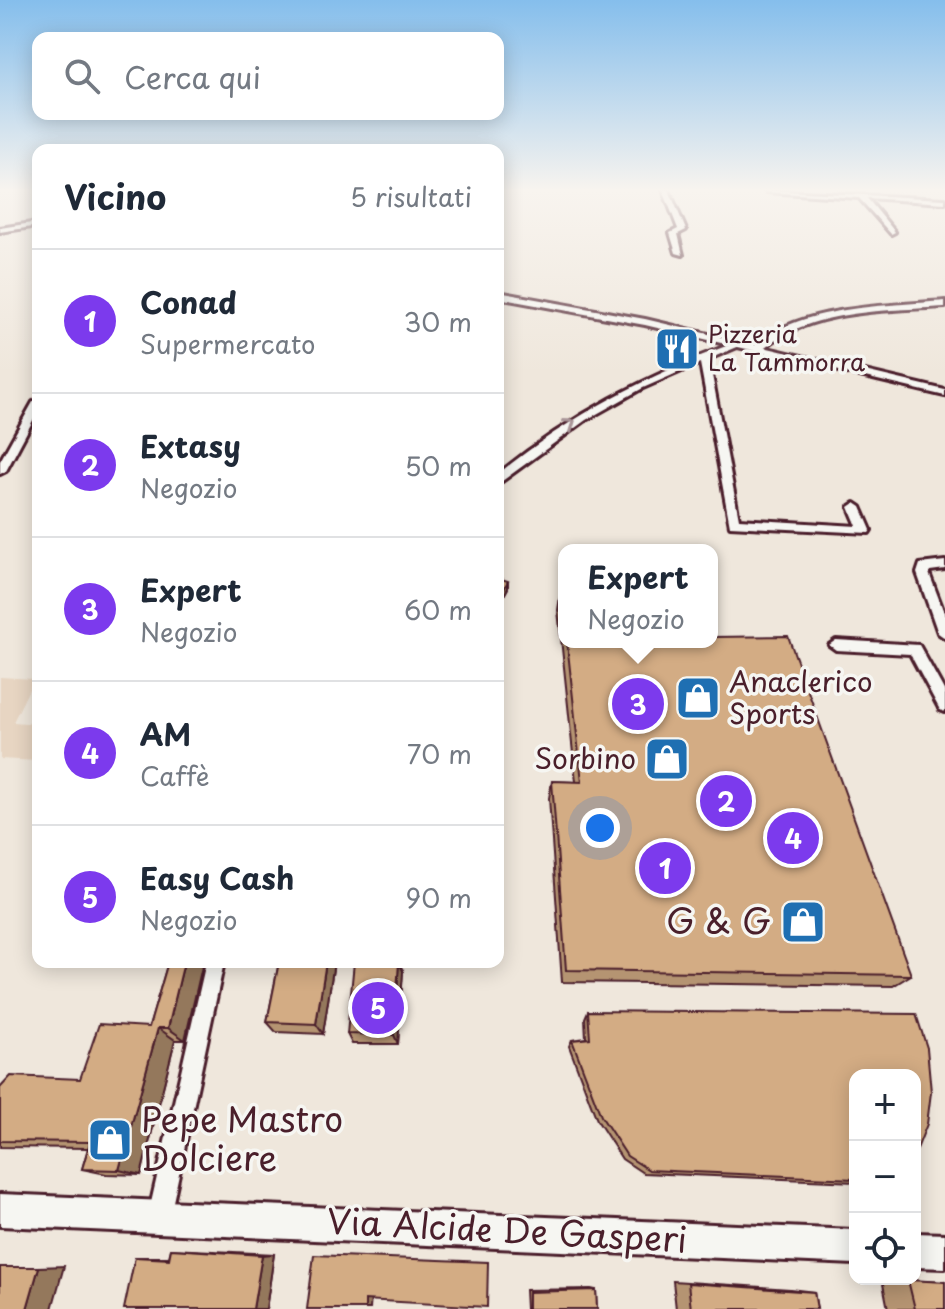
<!DOCTYPE html>
<html lang="it">
<meta charset="utf-8">
<style>
:root{--surface:#fff;--page:#f6f6f7;--text:#1f2937;--muted:#747a83;--line:#e0e1e3;--accent:#7c3aed}
body{margin:0;font-family:"Playpen Sans",sans-serif;background:var(--page);color:var(--text)}
.controls{position:absolute;right:24px;bottom:24px;display:grid;overflow:hidden;border-radius:16px;box-shadow:0 4px 20px #0003}
.controls button{width:72px;height:72px;display:grid;place-items:center;padding:0;border:0;border-bottom:2px solid var(--line);background:var(--surface);color:var(--text);font:40px sans-serif}
.you{position:absolute;left:600px;top:828px;width:28px;height:28px;margin:-20px;border:6px solid #fff;border-radius:50%;background:#1a73e8;box-shadow:0 0 0 12px #1a73e833}
.badge{display:grid;place-items:center;width:52px;height:52px;border-radius:50%;background:var(--accent);color:#fff;font-size:26px;font-weight:700}
.pin{position:absolute;translate:-50% -50%;border:4px solid #fff;box-shadow:0 2px 8px #0006}
.popup{position:absolute;left:558px;top:544px;width:160px;height:104px;box-sizing:border-box;display:grid;place-content:center;border-radius:16px;background:var(--surface);filter:drop-shadow(0 2px 6px #0005);font-size:26px;white-space:nowrap;color:var(--muted)}
.popup b{font-size:30px;color:var(--text)}
.popup::after{content:'';position:absolute;left:50%;top:100%;margin-left:-16px;border:16px solid transparent;border-top-color:var(--surface)}
.list{margin:0;padding:0;list-style:none}
h2{display:flex;justify-content:space-between;align-items:center;height:104px;margin:0;padding:0 32px;font-size:34px}
h2 small{font-size:26px;font-weight:400;color:var(--muted)}
.list li{display:grid;grid-template-columns:52px 1fr auto;gap:24px;align-items:center;box-sizing:border-box;height:144px;padding:0 32px;border-top:2px solid var(--line)}
.list b{display:block;font-size:30px;white-space:nowrap}
.list p{margin:0;font-size:26px;white-space:nowrap;color:var(--muted)}
.list em{font-size:26px;font-style:normal;color:var(--muted)}
.icon{flex:none;width:44px;height:44px;fill:none;stroke:currentColor;stroke-width:2;stroke-linecap:round;stroke-linejoin:round}
.map{position:relative;flex:none;width:945px;height:1309px;overflow:hidden}
.search{position:absolute;background:var(--surface);box-shadow:0 4px 20px #0003;left:32px;top:32px;width:472px;height:88px;display:flex;align-items:center;gap:20px;box-sizing:border-box;padding:0 28px;border-radius:16px;color:var(--muted);font-size:30px}
.panel{position:absolute;background:var(--surface);box-shadow:0 4px 20px #0003;left:32px;top:144px;width:472px;height:824px;border-radius:16px}
.map>svg:first-child{display:block}
</style>
<div class="map">
<svg width="945" height="1309" viewBox="0 0 945 1309">
<rect width="100%" height="100%" fill="#efe7dc"/>
<filter id="ink" filterUnits="userSpaceOnUse"><feTurbulence type="fractalNoise" baseFrequency=".0125" numOctaves="2"/><feDisplacementMap in="SourceGraphic" scale="16" xChannelSelector="R" yChannelSelector="G"/><feConvolveMatrix kernelMatrix="1 2 1 2 8 2 1 2 1" color-interpolation-filters="sRGB"/></filter>
<g filter="url(#ink)">
<path fill="#e7d5c2" d="M 0,677 L 34,679 L 13,722 L 38,724 L 38,761 L 0,759 Z"/>
<g fill="none" stroke-linecap="round" stroke-linejoin="round">
<g stroke="#4a1f2b" stroke-width="6">
<path id="minor" d="M 663,190 L 669,190 L 686,230 L 678,234 L 683,255 L 676,253 L 670,233 L 678,229 Z
M 764,190 L 945,199 L 945,203 L 867,198 L 895,232 L 891,234 L 859,198 L 767,192 Z
M 38,222 L 38,226 L 0,232 L 0,228 Z
M 945,301 L 945,307 C 884,311 809,309 760,351 L 752,349 C 795,305 887,306 945,301 Z
M 734,343 L 742,345 L 709,359 L 739,519 L 857,526 L 849,507 L 855,503 L 861,507 L 871,530 L 869,533 L 730,526 L 700,363 L 643,388 L 586,420 L 498,484 L 498,474 C 571,415 646,376 734,343 Z
M 38,399 L 38,411 L 6,471 L 0,474 L 0,461 L 33,402 Z
M 945,561 L 945,569 L 930,571 L 929,573 L 945,615 L 945,638 L 938,633 L 917,573 L 920,564 Z
M 836,640 L 919,645 L 945,692 L 945,712 L 940,710 L 910,654 L 836,650 L 829,645 Z
M 206,962 L 224,962 L 170,1216 L 167,1224 L 159,1227 L 151,1224 L 148,1216 Z"/>
</g>
<g stroke="#4a1f2b" stroke-width="6">
<path id="tertiary" d="M 498,292 L 645,319 L 945,390 L 945,396 L 645,325 L 498,298 Z"/>
</g>
<g stroke="#4a1f2b" stroke-width="6">
<path id="primary" d="M 0,1194 L 855,1230 L 855,1264 L 0,1226 Z
M 915,1233 L 945,1234 L 945,1268 L 915,1267 Z"/>
</g>
<use href="#minor" fill="#f6f6f2" fill-rule="evenodd"/>
<use href="#tertiary" fill="#f6f6f2" fill-rule="evenodd"/>
<use href="#primary" fill="#f6f6f2" fill-rule="evenodd"/>
</g>
<path fill="#b59472" stroke="#4a1f2b" stroke-width="2" d="M 498,578 L 508,588 L 502,599 L 498,598 Z
M 561,590 L 564,590 L 564,642 L 712,642 L 911,975 L 893,986 L 562,982 L 549,798 L 552,781 L 576,782 L 558,610 Z
M 168,962 L 185,1040 L 175,1040 L 141,1175 L 106,1174 L 82,1169 L 88,1148 L 0,1147 L 0,1088 L 80,1079 L 149,1027 Z
M 279,962 L 334,962 L 323,1034 L 276,1032 L 267,1022 Z
M 403,971 L 398,1044 L 352,1044 L 347,1034 Z
M 588,1011 L 855,1075 L 855,1182 L 643,1173 L 622,1159 L 597,1120 L 569,1046 L 572,1040 L 586,1038 L 585,1018 Z
M 171,1249 L 274,1254 L 266,1309 L 135,1257 L 169,1257 Z
M 882,1279 L 945,1282 L 945,1309 L 888,1309 Z
M 673,1281 L 790,1289 L 814,1292 L 817,1309 L 676,1309 Z
M 591,1289 L 596,1290 L 597,1309 L 526,1309 L 525,1290 Z"/>
<path fill="#94785c" stroke="#4a1f2b" stroke-width="2" d="M 508,581 L 508,588 L 502,599 L 502,592 Z
M 184,962 L 203,962 L 185,1040 L 168,1028 Z
M 326,962 L 334,962 L 323,1034 L 316,1024 Z
M 399,962 L 403,971 L 398,1044 L 394,1035 Z
M 158,1028 L 175,1040 L 141,1175 L 119,1170 Z
M 274,1254 L 266,1309 L 253,1309 L 262,1255 Z
M 64,1266 L 52,1309 L 27,1309 L 39,1267 Z
M 371,1298 L 370,1309 L 365,1309 L 365,1300 Z"/>
<path fill="#d3ac84" stroke="#4a1f2b" stroke-width="2" d="M 498,578 L 508,581 L 502,592 L 498,591 Z
M 561,590 L 564,590 L 564,619 Z
M 788,636 L 911,975 L 566,970 L 552,781 L 582,782 L 567,642 L 712,642 L 712,637 Z
M 168,962 L 184,962 L 168,1028 L 158,1028 L 119,1170 L 82,1169 L 90,1142 L 0,1141 L 0,1088 L 11,1076 L 80,1079 L 99,1024 L 149,1027 Z
M 279,962 L 326,962 L 316,1024 L 267,1022 Z
M 354,962 L 399,962 L 394,1035 L 347,1034 Z
M 588,1011 L 916,1014 L 927,1048 L 931,1092 L 927,1124 L 915,1154 L 915,1075 L 855,1075 L 855,1179 L 649,1170 L 627,1156 L 601,1116 L 572,1040 L 590,1038 Z
M 171,1249 L 262,1255 L 253,1309 L 124,1309 L 135,1257 L 169,1259 Z
M 314,1255 L 488,1262 L 487,1307 L 365,1300 L 365,1309 L 307,1309 Z
M 0,1267 L 39,1267 L 27,1309 L 0,1309 Z
M 908,1280 L 945,1282 L 945,1309 L 915,1309 Z
M 688,1283 L 814,1292 L 817,1309 L 691,1309 Z
M 596,1290 L 597,1309 L 528,1309 L 528,1292 Z"/>
<defs><path id="oneway-chevron" d="M-2-3.5L2.5 0L-2 3.5" fill="none" stroke-width="1.6" stroke-linecap="round" stroke-linejoin="round" transform="scale(2)"/></defs>
<use stroke="#a99598" href="#oneway-chevron" transform="translate(570 424) rotate(-35)"/>
</g>
<linearGradient id="sky" x2="0" y2="1"><stop stop-color="#85beec"/><stop offset="0.51" stop-color="#f8f4ef"/><stop offset="1" stop-color="#f8f4ef" stop-opacity="0"/></linearGradient>
<rect width="945" height="373" fill="url(#sky)"/>
<defs>
<g id="restaurant-square" transform="scale(2.3)"><rect x="-9" y="-9" width="18" height="18" rx="4" fill="#1f6fb2" stroke="#f6f6f2"/><path d="M-5-6h1v4h1v-4h1v4h1v-4h1v5L-1.5 .5V6h-2V.5L-5-1ZM5-6V6H3V1.5H1.5Q1.5-4 5-6Z" fill="#fff"/></g>
<g id="shop-square" transform="scale(2.3)"><rect x="-9" y="-9" width="18" height="18" rx="4" fill="#1f6fb2" stroke="#f6f6f2"/><path d="M-5-2.5h2.3a2.7 3.5 0 0 1 5.4 0H5L5.5 6h-11ZM-1.5-2.5h3a1.5 2.3 0 0 0-3 0Z" fill="#fff"/></g>
</defs>
<g fill-rule="evenodd">
<use href="#restaurant-square" x="677" y="349"/>
<use href="#shop-square" x="698" y="698"/>
<use href="#shop-square" x="667" y="759"/>
<use href="#shop-square" x="803" y="922"/>
<use href="#shop-square" x="110" y="1140"/>
</g>
<g text-anchor="middle" stroke-width="7" stroke-linejoin="round" paint-order="stroke">
<g font-size="24" fill="#4a1f2b" stroke="#f6f6f2" text-anchor="start">
<text x="708" y="343">Pizzeria<tspan x="708" dy="28">La Tammorra</tspan></text>
</g>
<g font-size="28" fill="#4a1f2b" stroke="#f6f6f2" text-anchor="start">
<text x="729" y="692">Anaclerico<tspan x="729" dy="32">Sports</tspan></text>
<text x="636" y="769" text-anchor="end">Sorbino</text>
</g>
<g font-size="34" fill="#4a1f2b" stroke="#f6f6f2" text-anchor="end">
<text x="772" y="934">G &amp; G</text>
<text x="141" y="1132" text-anchor="start">Pepe Mastro<tspan x="141" dy="39">Dolciere</tspan></text>
</g>
<g font-size="34" fill="#4a1f2b" stroke="#f6f6f2">
<text transform="translate(507 1231) rotate(3)" y="12">Via Alcide De Gasperi</text>
</g>
</g>
</svg>
<div class="controls">
<button>+</button>
<button>−</button>
<button><svg class="icon" aria-label="locate" viewBox="0 0 24 24"><circle cx="12" cy="12" r="6"/><path d="M12 2v4M12 18v4M2 12h4M18 12h4"/></svg></button>
</div>
<div class="you"></div>
<div class="pin badge" style="left:665px;top:868px">1</div>
<div class="pin badge" style="left:726px;top:801px">2</div>
<div class="pin badge" style="left:638px;top:704px">3</div>
<div class="popup"><b>Expert</b>Negozio</div>
<div class="pin badge" style="left:793px;top:838px">4</div>
<div class="pin badge" style="left:378px;top:1008px">5</div>
<div class="search"><svg class="icon" aria-label="search" viewBox="0 0 24 24"><circle cx="10" cy="10" r="6"/><path d="M15 15l6 6"/></svg>Cerca qui</div>
<section class="panel">
<h2>Vicino<small>5 risultati</small></h2>
<ul class="list">
<li><span class="badge">1</span><div><b>Conad</b><p>Supermercato</p></div><em>30 m</em></li>
<li><span class="badge">2</span><div><b>Extasy</b><p>Negozio</p></div><em>50 m</em></li>
<li><span class="badge">3</span><div><b>Expert</b><p>Negozio</p></div><em>60 m</em></li>
<li><span class="badge">4</span><div><b>AM</b><p>Caffè</p></div><em>70 m</em></li>
<li><span class="badge">5</span><div><b>Easy Cash</b><p>Negozio</p></div><em>90 m</em></li>
</ul>
</section>
</div>
